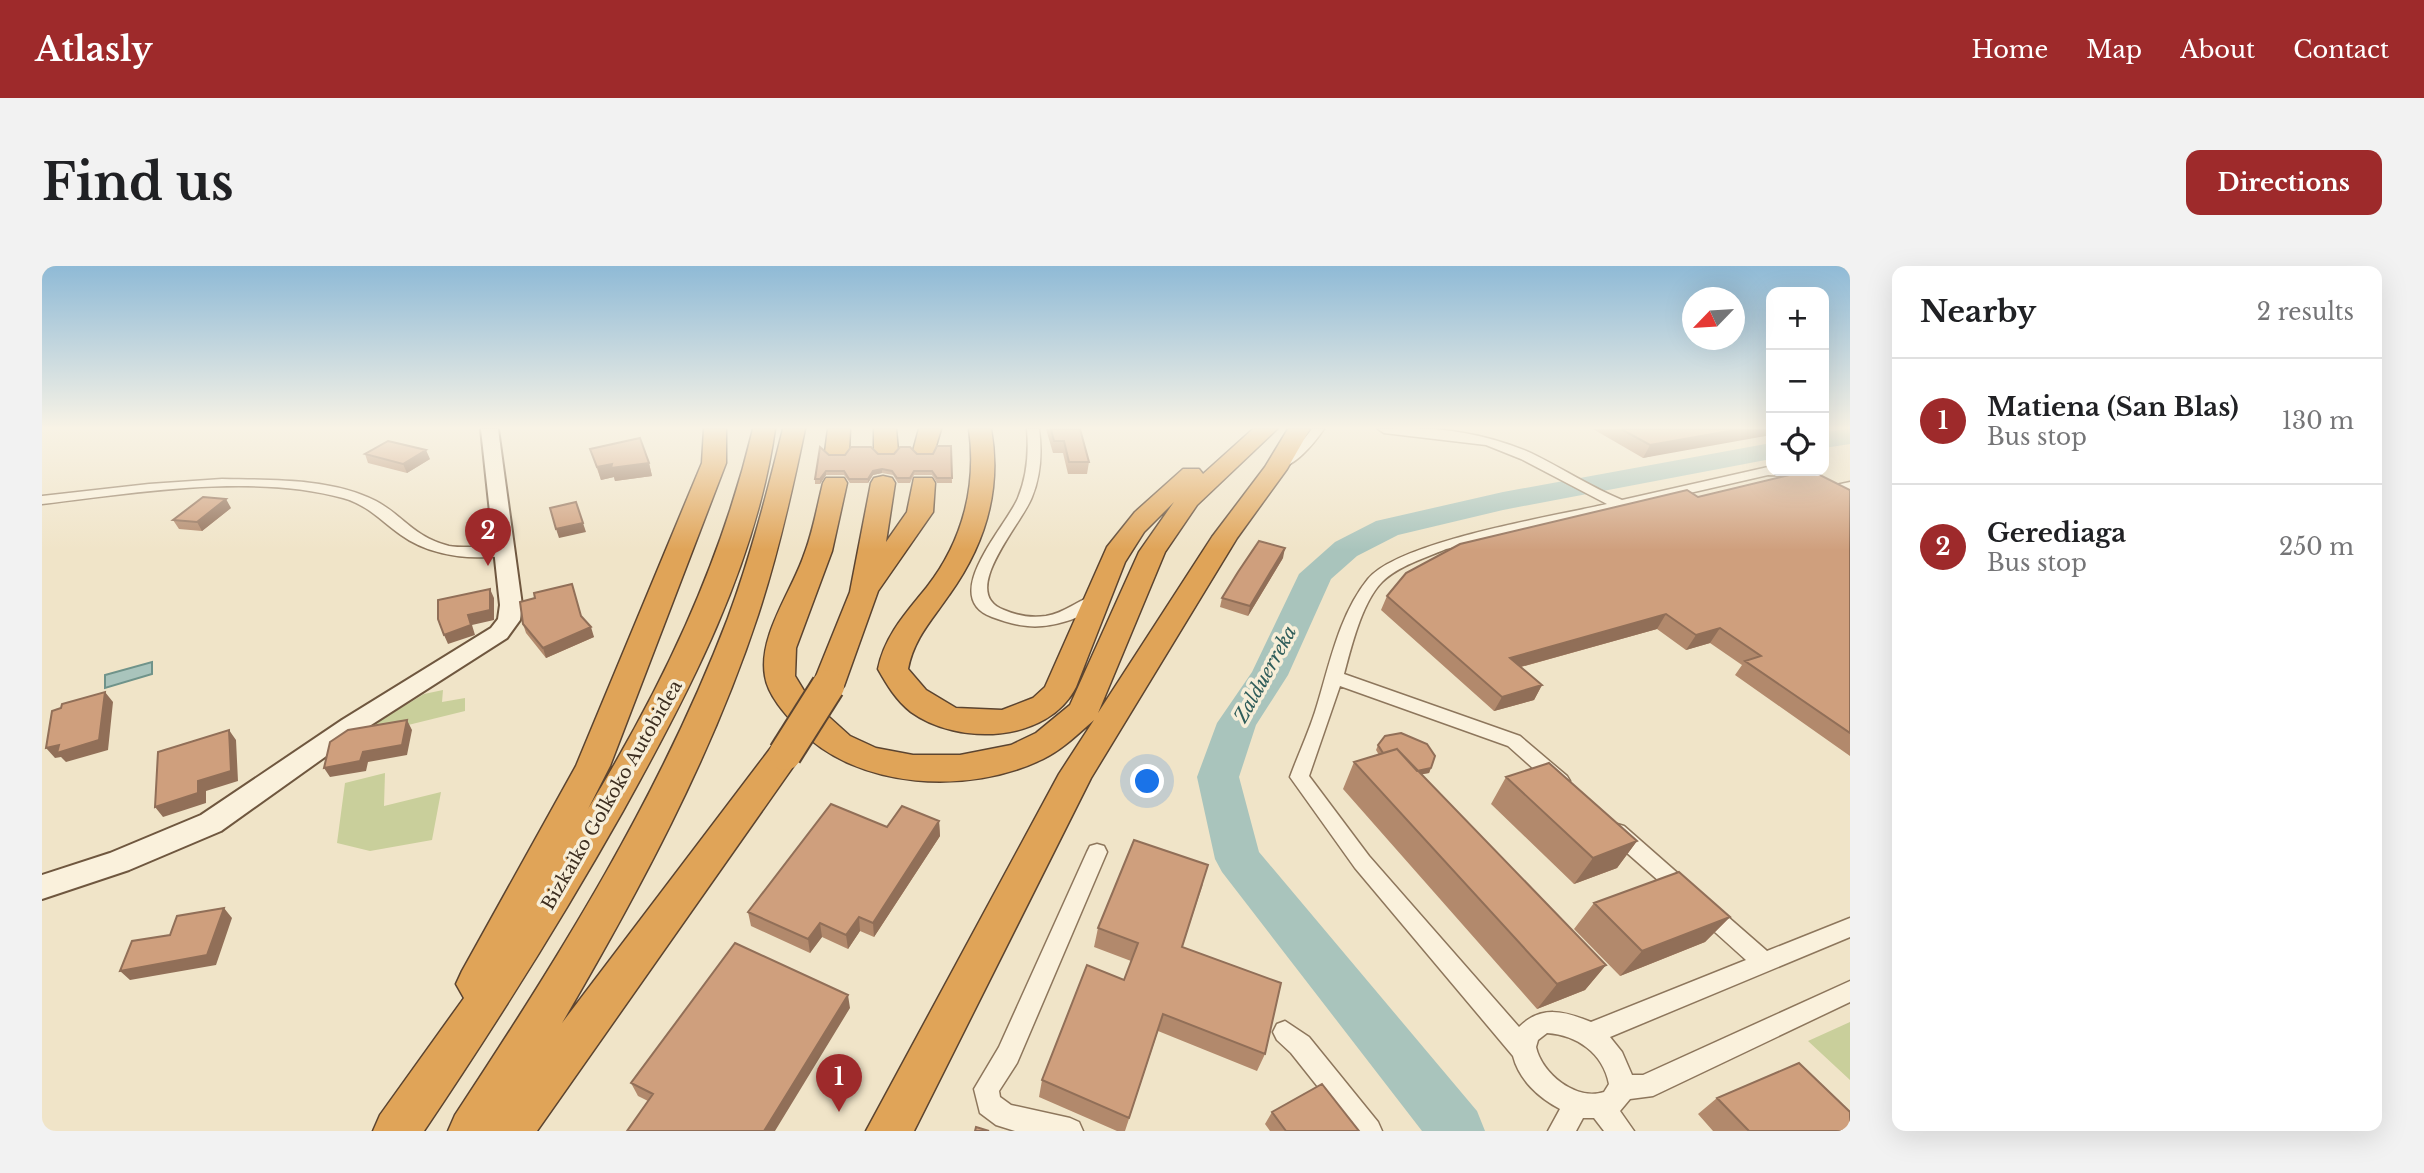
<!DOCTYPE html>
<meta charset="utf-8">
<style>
:root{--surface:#fff;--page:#f2f2f2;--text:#202124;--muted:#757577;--line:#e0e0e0;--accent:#9e2a2b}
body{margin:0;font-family:"Libre Baskerville",serif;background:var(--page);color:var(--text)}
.controls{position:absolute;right:21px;top:21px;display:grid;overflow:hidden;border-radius:14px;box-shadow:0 7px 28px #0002}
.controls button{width:63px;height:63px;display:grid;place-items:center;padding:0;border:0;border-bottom:2px solid var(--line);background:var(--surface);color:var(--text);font:35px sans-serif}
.compass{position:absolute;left:1640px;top:21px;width:63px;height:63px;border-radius:50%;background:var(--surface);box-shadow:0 7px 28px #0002;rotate:245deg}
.you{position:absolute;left:1106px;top:516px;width:24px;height:24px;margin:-18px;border:5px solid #fff;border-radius:50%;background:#1a73e8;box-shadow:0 0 0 10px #1a73e833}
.badge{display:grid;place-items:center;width:46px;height:46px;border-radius:50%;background:var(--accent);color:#fff;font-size:23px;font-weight:700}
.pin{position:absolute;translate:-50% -58px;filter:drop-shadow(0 2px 4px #0008)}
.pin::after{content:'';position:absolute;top:37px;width:24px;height:21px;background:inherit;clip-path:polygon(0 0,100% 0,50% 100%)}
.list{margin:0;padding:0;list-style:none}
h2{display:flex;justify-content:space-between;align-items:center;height:91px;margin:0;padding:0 28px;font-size:30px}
h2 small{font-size:23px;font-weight:400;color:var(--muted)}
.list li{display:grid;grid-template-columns:46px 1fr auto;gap:21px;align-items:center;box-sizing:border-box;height:126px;padding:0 28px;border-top:2px solid var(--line)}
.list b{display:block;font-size:26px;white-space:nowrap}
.list p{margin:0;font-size:23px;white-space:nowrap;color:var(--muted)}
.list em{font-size:23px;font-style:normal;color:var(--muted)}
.icon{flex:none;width:38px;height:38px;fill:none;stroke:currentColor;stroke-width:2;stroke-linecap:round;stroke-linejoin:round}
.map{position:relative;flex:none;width:1808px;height:865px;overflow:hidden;border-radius:14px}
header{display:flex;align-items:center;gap:42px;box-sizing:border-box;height:98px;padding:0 35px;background:var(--accent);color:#fff}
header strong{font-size:33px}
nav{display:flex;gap:38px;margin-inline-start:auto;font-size:24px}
.intro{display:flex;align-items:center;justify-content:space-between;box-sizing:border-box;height:168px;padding:0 42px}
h1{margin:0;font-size:49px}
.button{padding:18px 32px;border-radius:14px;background:var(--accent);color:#fff;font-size:24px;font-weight:700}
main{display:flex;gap:42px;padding:0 42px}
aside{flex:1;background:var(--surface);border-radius:14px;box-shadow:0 7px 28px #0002}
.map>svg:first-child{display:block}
</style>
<header>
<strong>Atlasly</strong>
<nav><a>Home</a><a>Map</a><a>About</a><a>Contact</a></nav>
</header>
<div class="intro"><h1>Find us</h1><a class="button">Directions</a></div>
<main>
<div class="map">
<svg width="1808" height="865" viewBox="0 0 1808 865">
<rect width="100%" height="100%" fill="#f0e4c8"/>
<path fill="#c9cf9b" d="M 401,424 L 400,436 L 423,432 L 423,445 L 358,461 L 326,462 L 382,428 Z
M 343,507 L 342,540 L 399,526 L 390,574 L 328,585 L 295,577 L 303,517 Z
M 1808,756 L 1808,814 L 1766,775 Z"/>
<path fill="#a9c4bc" stroke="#6f938a" stroke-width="2" d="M 110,396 L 110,408 L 63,422 L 63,409 Z"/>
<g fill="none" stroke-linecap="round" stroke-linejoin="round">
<path fill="#a9c4bc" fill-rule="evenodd" d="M 1808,163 L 1808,178 L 1782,182 L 1782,166 Z
M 1729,177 L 1729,193 L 1461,244 L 1356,269 L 1315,290 L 1289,313 L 1246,409 L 1214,459 L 1197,511 L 1217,586 L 1435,845 L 1443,865 L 1380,865 L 1180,606 L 1173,593 L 1155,511 L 1175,457 L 1210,406 L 1257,308 L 1293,276 L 1334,255 L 1461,226 Z"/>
<g stroke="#8d765c" stroke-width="3">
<path id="street" d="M 985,163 L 997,163 C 1000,186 999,209 990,231 C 980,258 915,327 962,344 C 976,350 989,352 1004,350 C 1023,347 1036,334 1053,329 L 1061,334 C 1049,348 1026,356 1008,359 C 987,363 969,358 950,351 C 896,331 964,261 976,232 C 985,210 987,187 985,163 Z
M 1270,163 L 1282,163 C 1273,176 1251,204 1233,202 L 1233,196 L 1262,173 Z
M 1336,163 C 1387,159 1442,166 1489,187 C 1520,202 1548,221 1580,234 L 1726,201 L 1729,201 L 1729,205 L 1763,205 L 1786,215 L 1779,219 L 1752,210 L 1726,209 L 1404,283 C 1383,292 1356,300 1340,316 C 1320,336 1309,382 1302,408 L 1478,470 L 1525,510 L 1528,515 L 1525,520 L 1511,520 L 1466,480 L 1298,420 L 1267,510 L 1327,590 L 1477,761 C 1499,739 1522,745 1549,756 L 1704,694 L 1654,649 L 1651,643 L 1654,637 L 1662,634 L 1670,637 L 1725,685 L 1808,652 L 1808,671 L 1568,771 L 1580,786 L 1590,809 L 1601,809 L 1808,715 L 1808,736 L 1611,830 L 1588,833 L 1578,845 L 1592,865 L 1562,865 L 1552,852 L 1541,852 L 1534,865 L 1506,865 L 1518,843 C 1497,832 1477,814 1471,790 L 1313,602 L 1248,511 C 1256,489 1266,468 1273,446 C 1287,402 1296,350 1326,313 C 1357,275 1513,250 1565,238 L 1479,193 L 1444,179 L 1342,167 ZM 1505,767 C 1535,769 1561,787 1567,818 L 1562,826 C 1534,835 1500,808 1494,781 L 1496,774 Z
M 180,213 C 229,214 289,212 334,235 C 362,250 370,270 407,280 C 422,283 462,278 469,285 C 463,291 453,291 445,291 C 416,293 382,286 359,269 C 339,255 326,239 301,232 C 211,207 92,227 0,238 L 0,230 L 107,218 Z
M 1808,216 L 1808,231 L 1792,222 L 1794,219 Z
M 1575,558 L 1582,560 L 1648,618 L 1652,624 L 1648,630 L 1641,633 L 1634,630 L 1568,572 L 1565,566 L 1568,560 Z
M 1055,578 L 1062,580 L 1065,586 L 975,797 L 957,825 L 958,831 L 969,839 L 1028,852 L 1037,856 L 1041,865 L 973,865 L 954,859 L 938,847 L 932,823 L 957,781 L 1045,586 L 1048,580 Z
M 1243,755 L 1267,771 L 1336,856 L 1340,865 L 1311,865 L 1249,787 L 1235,774 L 1231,766 L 1235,758 Z"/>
</g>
<g stroke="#6f573f" stroke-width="4">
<path id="secondary" d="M 439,163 L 456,163 L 480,339 L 478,354 L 465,372 L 318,466 L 179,565 L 87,604 L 0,633 L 0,609 L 68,587 L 159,549 L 300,454 L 449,362 L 456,353 L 458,339 Z"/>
</g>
<g stroke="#5b4430" stroke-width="3">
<path id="highway" d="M 662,163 L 684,163 L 684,197 L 568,500 L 546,543 C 619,423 678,301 711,163 L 733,163 C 714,299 647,426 581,545 C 519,655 452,761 382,865 L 331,865 L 338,849 L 422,732 L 414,718 L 420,705 L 534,500 L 660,197 Z
M 741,163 L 763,163 C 750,226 736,288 716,349 C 669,492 596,627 520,757 L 731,479 L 743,476 L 755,479 L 760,488 L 495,865 L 406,865 L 413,849 C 518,690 618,530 686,352 C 709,290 725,227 741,163 Z
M 786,163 L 808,163 L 807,186 L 803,191 L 787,191 L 783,186 Z
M 832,163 L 854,163 L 856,185 L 852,190 L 836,190 L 832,185 Z
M 877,163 L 899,163 L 891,190 L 875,190 L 871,185 Z
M 927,163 L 949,163 C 960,224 943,279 907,329 C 890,354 872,372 866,403 L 884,424 L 914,442 L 960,444 L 991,432 L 1003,421 L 1065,281 L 1093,246 L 1141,203 L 1157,203 L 1161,208 L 1211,163 L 1235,163 L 1155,239 L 1123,286 L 1056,447 L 1170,271 L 1223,201 L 1246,163 L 1268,163 L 1245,203 L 1195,272 L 1049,512 L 872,865 L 824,865 L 1017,508 L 1052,454 C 1036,468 1021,483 1001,493 C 927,529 816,524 757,463 C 744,449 726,430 723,410 C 716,370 750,325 762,289 C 771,266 775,241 781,217 L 784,212 L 802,212 L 805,217 L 790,285 L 754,382 L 753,410 L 767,433 L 808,470 L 834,482 L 871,489 L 918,489 L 969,479 L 994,467 L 1028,439 L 1097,286 L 1132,236 L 1102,266 L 1083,296 L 1034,421 C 1006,477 916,480 869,446 C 854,434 845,419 836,403 C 843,369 864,347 885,321 C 921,275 935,219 927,163 Z
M 841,210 L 850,212 L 853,217 L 844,276 L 865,246 L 872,212 L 890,212 L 893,217 L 891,246 L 836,325 L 802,420 L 797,427 L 786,430 L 775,427 L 770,420 L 808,326 L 829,217 L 832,212 Z"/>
</g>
<use href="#street" fill="#faf1dc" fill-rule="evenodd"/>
<use href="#secondary" fill="#faf1dc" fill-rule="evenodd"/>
<use href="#highway" fill="#e0a458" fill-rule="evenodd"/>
<g stroke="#5b4430" stroke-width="36" stroke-linecap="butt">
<path id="highway-bridge" d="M 743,488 L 786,420"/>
</g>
<use href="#highway-bridge" stroke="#e0a458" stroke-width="32"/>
</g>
<path fill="#b2896c" d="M 1004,163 L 1038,163 L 1047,196 L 1045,208 L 1026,208 L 1021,187 L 1011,187 Z
M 1551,163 L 1729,163 L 1601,192 Z
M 909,180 L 910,217 L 895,217 L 890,209 L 872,209 L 868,217 L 856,217 L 851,209 L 840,207 L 831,209 L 826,217 L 808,217 L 802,209 L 784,209 L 778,218 L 773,218 L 773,213 L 787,189 L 891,188 Z
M 548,183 L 607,197 L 610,210 L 573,215 L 572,211 L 559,214 Z
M 323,188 L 388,193 L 365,207 L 326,197 Z
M 1808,224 L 1808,490 L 1693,409 L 1700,399 L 1668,377 L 1644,384 L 1615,363 L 1479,401 L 1500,419 L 1492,434 L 1452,445 L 1339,344 L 1345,330 L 1656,231 Z
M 189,242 L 160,265 L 137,263 L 131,254 Z
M 1241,292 L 1206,350 L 1178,341 L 1180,332 Z
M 539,350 L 552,371 L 504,392 L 484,367 L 481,358 Z
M 1336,479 L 1389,502 L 1387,507 L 1379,508 L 1564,699 L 1543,724 L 1495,743 L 1301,523 L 1312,496 L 1337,489 L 1334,484 Z
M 1464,511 L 1595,575 L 1575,602 L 1532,618 L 1449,538 Z
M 897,555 L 898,570 L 832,671 L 818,665 L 806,683 L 780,671 L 768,687 L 709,660 L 706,646 Z
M 1161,618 L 1140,681 L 1223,788 L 1215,805 L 1116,765 L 1083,865 L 1075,865 L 997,831 L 1000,814 L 1082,714 L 1089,695 L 1052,681 L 1056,662 Z
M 1552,637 L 1688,651 L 1663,676 L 1578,710 L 1532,663 Z
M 808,742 L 606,835 L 596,830 L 589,817 Z
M 1675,832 L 1808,865 L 1671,865 L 1656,848 Z
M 1230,846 L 1317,865 L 1228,865 L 1223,858 Z"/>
<path fill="#916f58" d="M 1699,163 L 1729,163 L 1729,169 L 1601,192 L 1608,179 Z
M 384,184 L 388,193 L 365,207 L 361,198 Z
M 607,197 L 610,210 L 573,215 L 572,211 L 559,214 L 555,201 L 570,198 Z
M 840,203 L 840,207 L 831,209 L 826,217 L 826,213 L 831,205 Z
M 784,205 L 784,209 L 778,218 L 778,213 Z
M 184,233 L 189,242 L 160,265 L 155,256 Z
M 541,257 L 544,266 L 517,272 L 514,263 Z
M 1243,282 L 1241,292 L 1206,350 L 1208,340 Z
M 448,323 L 452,332 L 452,354 L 430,359 L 433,369 L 406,378 L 402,369 L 426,349 Z
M 1624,348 L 1615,363 L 1460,406 L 1468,392 Z
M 549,361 L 552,371 L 504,392 L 501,382 Z
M 1678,362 L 1668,377 L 1644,384 L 1654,369 Z
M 1500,419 L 1492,434 L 1452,445 L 1460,431 Z
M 63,426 L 71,436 L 66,484 L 24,496 L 19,491 L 13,492 L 4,482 L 17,479 Z
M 365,454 L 370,464 L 365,489 L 326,496 L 324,505 L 288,511 L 282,502 Z
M 187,464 L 194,474 L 196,515 L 164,525 L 164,537 L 121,551 L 113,541 L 156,515 Z
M 1389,502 L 1387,507 L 1350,514 L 1353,509 Z
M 897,555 L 898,570 L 832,671 L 831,657 Z
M 1595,575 L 1575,602 L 1532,618 L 1551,592 Z
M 182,642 L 190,652 L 174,699 L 88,714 L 78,705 Z
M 817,651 L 818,665 L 806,683 L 804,669 Z
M 1688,651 L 1663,676 L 1578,710 L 1600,685 Z
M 778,657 L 780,671 L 768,687 L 766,673 Z
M 1564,699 L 1543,724 L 1495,743 L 1515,718 Z
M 806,729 L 808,742 L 733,865 L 722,865 Z"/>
<path fill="#cf9f7d" stroke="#916f58" stroke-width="2" d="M 1009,163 L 1038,163 L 1047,196 L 1027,196 L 1022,175 L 1012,175 Z
M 1579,163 L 1699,163 L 1608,179 Z
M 598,172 L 607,197 L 569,202 L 570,198 L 555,201 L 548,183 Z
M 346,175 L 384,184 L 361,198 L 323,188 Z
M 895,180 L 909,180 L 910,212 L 895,212 L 890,205 L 872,205 L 868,212 L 855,212 L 850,205 L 840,203 L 831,205 L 826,213 L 807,213 L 802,205 L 784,205 L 778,213 L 773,213 L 778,181 L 787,189 L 803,189 L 809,181 L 829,181 L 836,188 L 852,188 L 858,181 L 868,181 L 875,188 L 891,188 Z
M 1764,205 L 1770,205 L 1808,224 L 1808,467 L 1703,395 L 1719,390 L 1678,362 L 1654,369 L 1624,348 L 1468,392 L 1500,419 L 1460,431 L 1345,330 L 1364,307 L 1418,278 L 1645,224 L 1656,231 Z
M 161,231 L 184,233 L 155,256 L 131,254 Z
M 534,236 L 541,257 L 514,263 L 508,242 Z
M 1217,275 L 1243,282 L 1208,340 L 1180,332 L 1196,306 Z
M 530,318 L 539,350 L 549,361 L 501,382 L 481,358 L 478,336 L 493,332 L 492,327 Z
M 448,323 L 448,344 L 426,349 L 429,359 L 402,369 L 396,353 L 396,334 Z
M 63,426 L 57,474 L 15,487 L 17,479 L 4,482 L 10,445 L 19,442 L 20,438 Z
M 365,454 L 360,479 L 321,486 L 318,495 L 282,502 L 288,476 L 306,464 Z
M 187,464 L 189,505 L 156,515 L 156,527 L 113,541 L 116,486 Z
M 1359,467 L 1385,478 L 1393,490 L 1389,502 L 1375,505 L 1355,483 L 1341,487 L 1336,479 L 1343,470 Z
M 1355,483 L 1564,699 L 1515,718 L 1312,496 Z
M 1507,497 L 1595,575 L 1551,592 L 1464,511 Z
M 789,538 L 845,561 L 860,540 L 897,555 L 831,657 L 817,651 L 804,669 L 778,657 L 766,673 L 706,646 Z
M 1092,574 L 1166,599 L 1140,681 L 1239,717 L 1223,788 L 1121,748 L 1087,852 L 1000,814 L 1045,699 L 1082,714 L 1096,677 L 1056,662 Z
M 1637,606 L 1688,651 L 1600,685 L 1552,637 Z
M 182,642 L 165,689 L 78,705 L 90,675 L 128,669 L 135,650 Z
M 693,677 L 806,729 L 722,865 L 585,865 L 611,828 L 589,817 Z
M 1757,797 L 1808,846 L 1808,865 L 1707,865 L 1675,832 Z
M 1280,818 L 1317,865 L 1244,865 L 1230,846 Z
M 934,861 L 947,865 L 933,865 Z"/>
<linearGradient id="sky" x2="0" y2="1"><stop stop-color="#8fbad6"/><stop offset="0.57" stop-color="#f8f3e6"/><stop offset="1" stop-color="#f8f3e6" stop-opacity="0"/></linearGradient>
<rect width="1808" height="284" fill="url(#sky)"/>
<g text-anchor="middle" stroke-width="7" stroke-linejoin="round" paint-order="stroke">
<g font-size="18" fill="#3d2e20" stroke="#f7eed8">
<text transform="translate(570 529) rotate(-60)" y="6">Bizkaiko Golkoko Autobidea</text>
</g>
<g font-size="19" font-style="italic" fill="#2f5d5a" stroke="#f7eed8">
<text transform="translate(1223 408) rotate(-61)" y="7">Zalduerreka</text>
</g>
</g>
</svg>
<div class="controls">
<button>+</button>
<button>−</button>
<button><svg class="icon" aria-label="locate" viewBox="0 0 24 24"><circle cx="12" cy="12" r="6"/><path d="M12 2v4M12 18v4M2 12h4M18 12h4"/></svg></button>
</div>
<svg class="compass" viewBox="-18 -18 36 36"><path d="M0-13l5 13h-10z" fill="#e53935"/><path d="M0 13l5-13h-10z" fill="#757577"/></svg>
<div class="you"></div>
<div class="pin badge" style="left:797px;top:846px">1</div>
<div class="pin badge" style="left:446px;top:300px">2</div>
</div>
<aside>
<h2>Nearby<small>2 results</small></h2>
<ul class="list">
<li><span class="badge">1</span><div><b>Matiena (San Blas)</b><p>Bus stop</p></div><em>130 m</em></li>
<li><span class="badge">2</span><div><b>Gerediaga</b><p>Bus stop</p></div><em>250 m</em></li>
</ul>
</aside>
</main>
